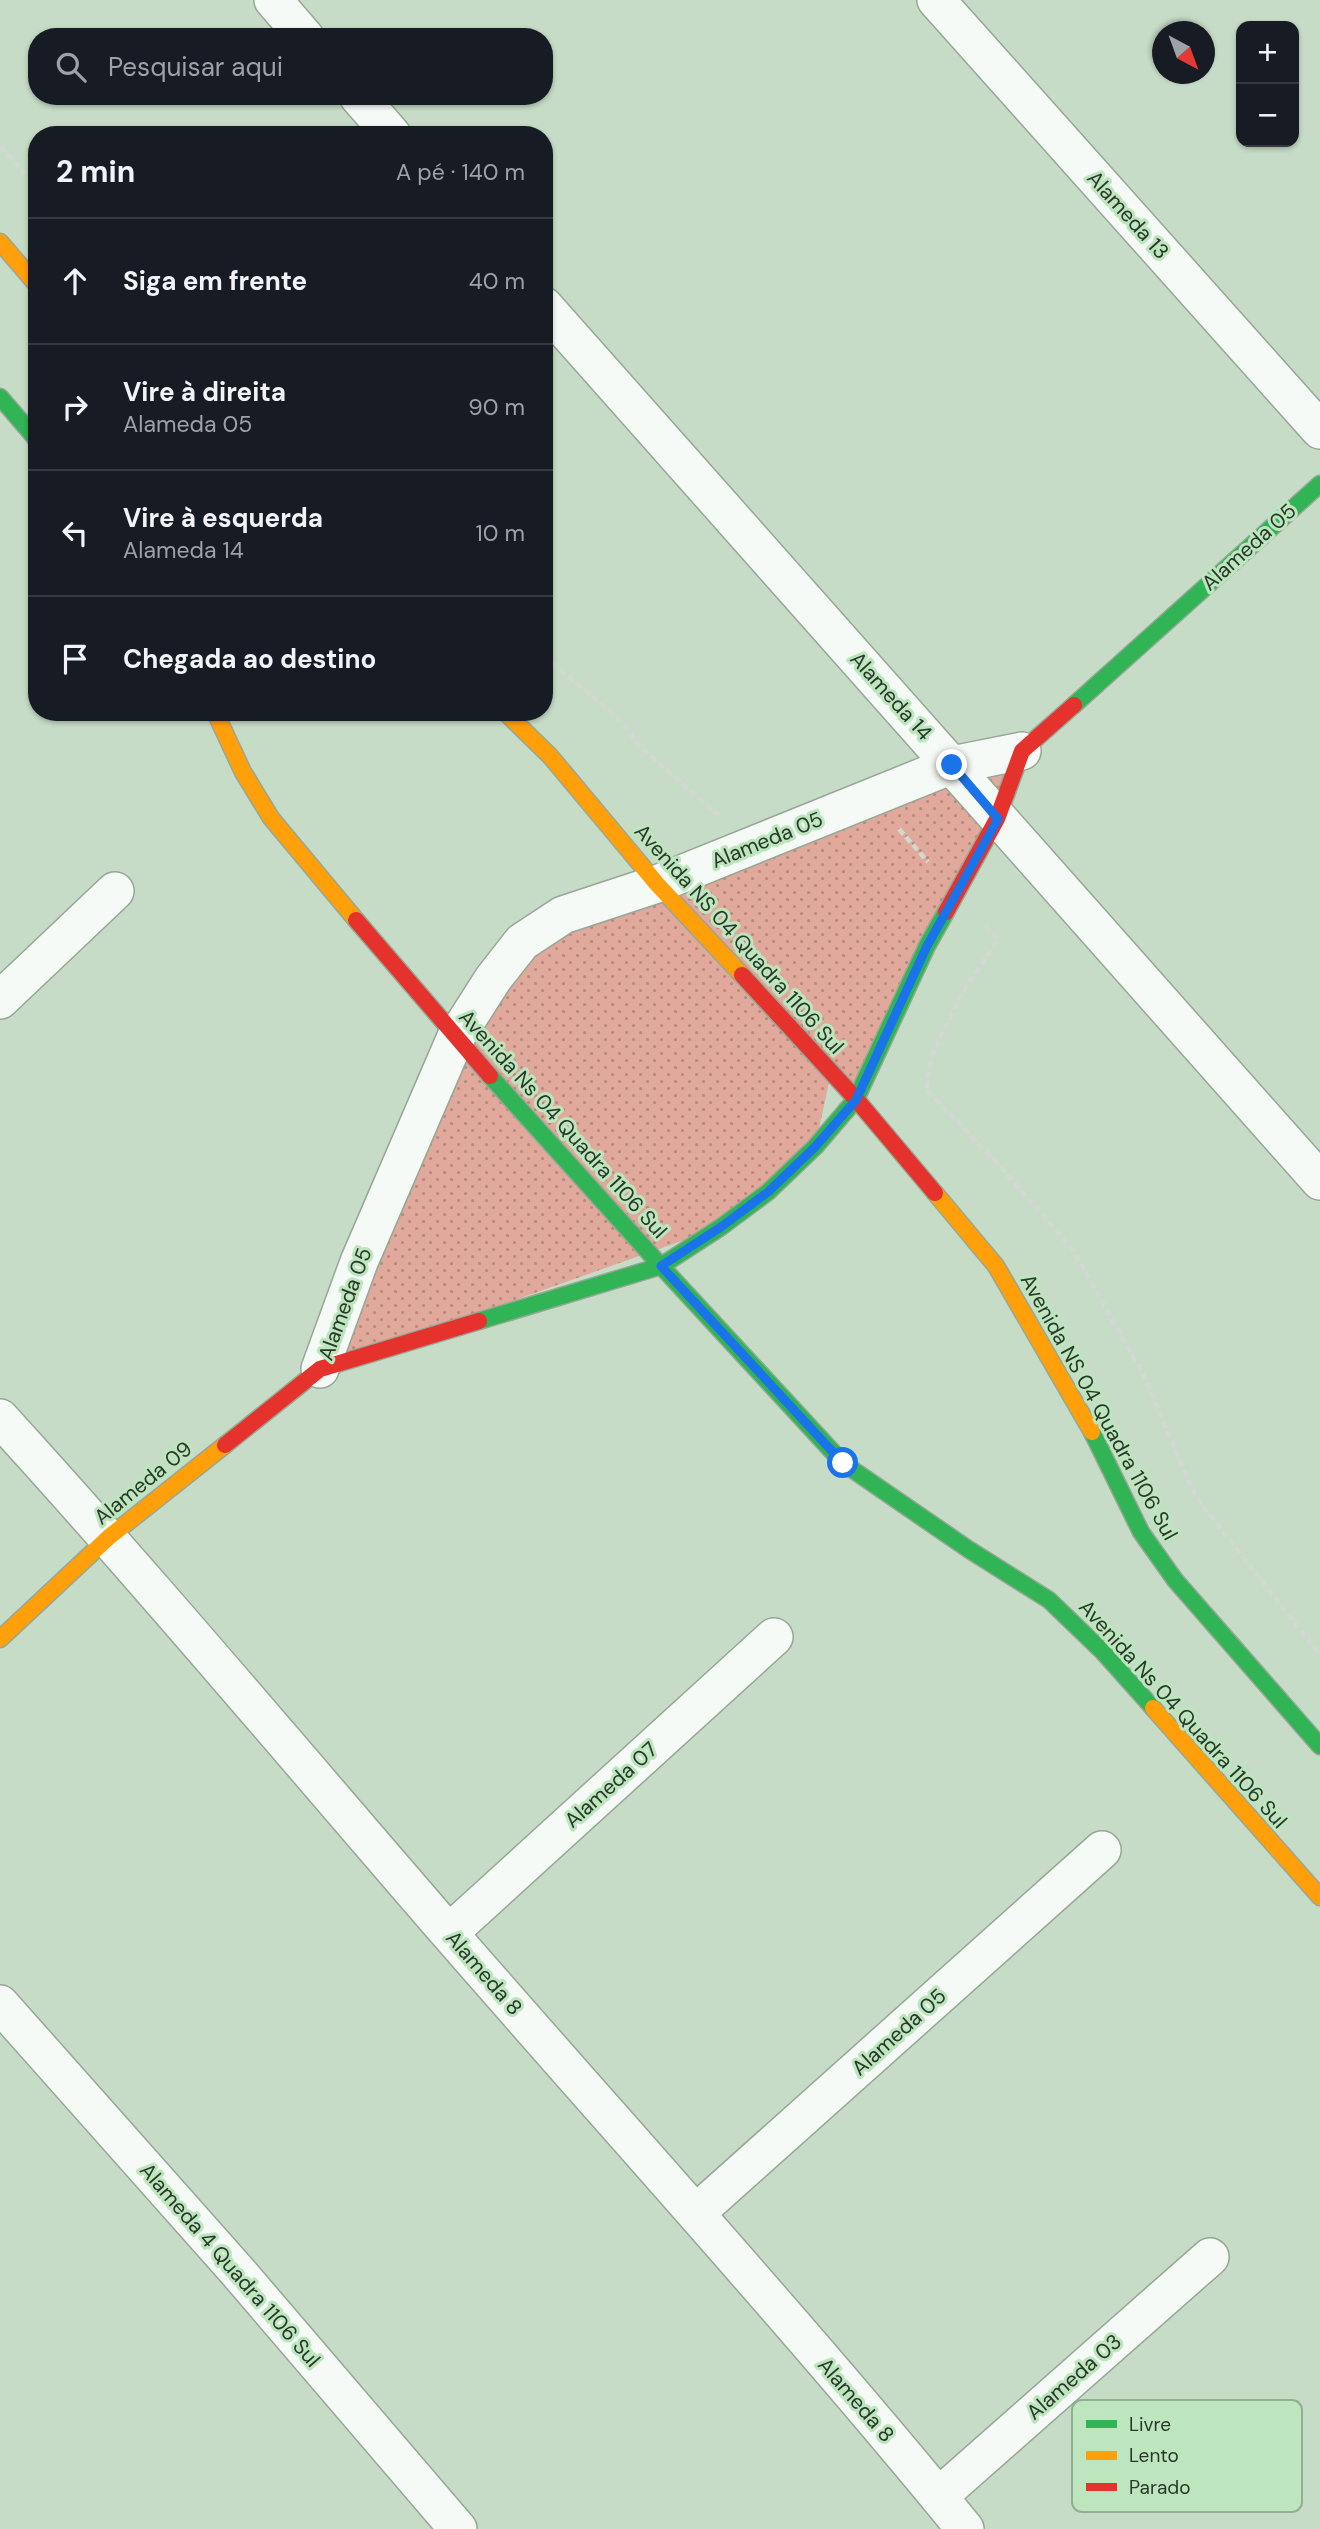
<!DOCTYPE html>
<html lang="pt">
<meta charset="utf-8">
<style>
:root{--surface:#171b24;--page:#242831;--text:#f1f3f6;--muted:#9ea1a6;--line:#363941}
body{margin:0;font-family:"DM Sans",sans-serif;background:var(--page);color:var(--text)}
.controls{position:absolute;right:21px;top:21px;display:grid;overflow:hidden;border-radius:14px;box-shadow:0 2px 5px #0004}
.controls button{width:63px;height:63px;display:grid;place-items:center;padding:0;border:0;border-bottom:2px solid var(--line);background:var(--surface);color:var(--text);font:35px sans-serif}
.compass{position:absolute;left:1152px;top:21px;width:63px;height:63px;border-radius:50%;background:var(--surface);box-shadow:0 2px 5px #0004;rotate:139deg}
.stop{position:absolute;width:21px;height:21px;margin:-16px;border:5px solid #1a73e8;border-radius:50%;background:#fff}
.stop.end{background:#1a73e8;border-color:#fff;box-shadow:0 2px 7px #0008}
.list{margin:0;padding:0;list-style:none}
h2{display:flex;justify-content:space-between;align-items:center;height:91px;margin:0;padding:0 28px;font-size:30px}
h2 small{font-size:23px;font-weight:400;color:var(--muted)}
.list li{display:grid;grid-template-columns:46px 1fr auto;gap:21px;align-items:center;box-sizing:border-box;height:126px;padding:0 28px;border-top:2px solid var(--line)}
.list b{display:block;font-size:26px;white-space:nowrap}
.list p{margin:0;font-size:23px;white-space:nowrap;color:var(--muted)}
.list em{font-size:23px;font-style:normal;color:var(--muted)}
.icon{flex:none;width:38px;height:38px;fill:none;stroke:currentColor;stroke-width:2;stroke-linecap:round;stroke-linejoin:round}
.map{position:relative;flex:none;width:1320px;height:2529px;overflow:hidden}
.search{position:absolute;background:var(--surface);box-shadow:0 2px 5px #0004;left:28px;top:28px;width:525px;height:77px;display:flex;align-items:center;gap:18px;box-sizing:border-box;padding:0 24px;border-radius:28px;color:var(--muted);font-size:26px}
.panel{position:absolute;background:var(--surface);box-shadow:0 2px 5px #0004;left:28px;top:126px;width:525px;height:595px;border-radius:28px}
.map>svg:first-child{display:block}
</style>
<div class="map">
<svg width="1320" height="2529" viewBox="0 0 1320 2529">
<defs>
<pattern id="grass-dots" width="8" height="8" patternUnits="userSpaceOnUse" patternTransform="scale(1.75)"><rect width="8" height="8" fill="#e0a99b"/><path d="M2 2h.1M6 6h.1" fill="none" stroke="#b68b7e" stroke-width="1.8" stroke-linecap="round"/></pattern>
</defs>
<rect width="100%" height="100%" fill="#c6dcc6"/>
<path fill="url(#grass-dots)" d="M 1022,751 L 856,1099 L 831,1073 L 815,1147 L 721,1227 L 320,1369 L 522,942 Z"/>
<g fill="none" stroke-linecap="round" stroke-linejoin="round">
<g stroke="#96a796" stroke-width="40">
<path id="street" d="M 273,0 L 305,37
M 936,0 L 1320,430
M 358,96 L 392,135
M 544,306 L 1320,1181
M 0,1000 L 115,891
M 320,1369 L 359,1262 L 456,1037 L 493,979 L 522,942 L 563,915 L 657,884 L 952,765 L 1022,751
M 0,1418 C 153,1586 299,1760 447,1931 C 620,2130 798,2325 965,2529
M 449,1933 L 774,1637
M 0,2004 L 238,2272 L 458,2529
M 696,2213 L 1102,1850
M 939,2496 L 1210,2257"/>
</g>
<g stroke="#96a796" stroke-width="19">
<path id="fast" d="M 0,397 L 37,440
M 1074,705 L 1320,484
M 490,1076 L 661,1266 L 843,1463 L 968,1549 L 1049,1600 L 1103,1652 L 1153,1708
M 479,1321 L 661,1266 L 721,1227 L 768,1192 L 815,1147 L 856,1099 L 927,946 L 946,912
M 1092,1432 L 1141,1532 L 1175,1580 L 1320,1746"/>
</g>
<g stroke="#96a796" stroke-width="19">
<path id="slow" d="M 0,242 L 37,285
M 215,712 L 243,772 L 271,818 L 356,920
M 505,712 L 550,756 L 657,884 L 742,975
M 935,1193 L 996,1266 L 1092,1432
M 0,1639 L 109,1537 L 225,1445
M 1153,1708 L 1320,1897"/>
</g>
<g stroke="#96a796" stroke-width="19">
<path id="jam" d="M 946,912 L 997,819 L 1022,751 L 1074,705
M 356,920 L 490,1076
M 742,975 L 856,1099 L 935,1193
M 225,1445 L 320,1369 L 479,1321"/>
</g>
<path stroke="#d2d9d3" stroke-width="4.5" stroke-dasharray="7 3.5" stroke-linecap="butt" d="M 0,146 L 37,187
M 544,656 L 616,716 L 642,748 L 719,816
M 899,829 L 928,862
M 985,926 L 998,940 L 961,995 L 932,1055 L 926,1089 L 1000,1166 L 1072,1249 L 1141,1370 L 1196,1497 L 1320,1655"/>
<use href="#street" stroke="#f6faf6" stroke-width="37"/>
<use href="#fast" stroke="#30b455" stroke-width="16"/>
<use href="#slow" stroke="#ff9f0a" stroke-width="16"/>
<use href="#jam" stroke="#e5322d" stroke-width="16"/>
</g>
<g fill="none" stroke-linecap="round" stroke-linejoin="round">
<path stroke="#1a73e8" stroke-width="9" d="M 843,1463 L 661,1266 L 721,1227 L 768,1192 L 815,1147 L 856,1100 L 927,946 L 998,819 L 952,765"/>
</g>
<g text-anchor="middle" stroke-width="6" stroke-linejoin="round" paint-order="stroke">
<g font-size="21" fill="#283829" stroke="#bde5be">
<text transform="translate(1128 215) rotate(48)" y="7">Alameda 13</text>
<text transform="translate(1249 547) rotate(-42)" y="7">Alameda 05</text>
<text transform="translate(891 696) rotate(48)" y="7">Alameda 14</text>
<text transform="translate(767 840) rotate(-22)" y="7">Alameda 05</text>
<text transform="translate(739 939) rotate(48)" y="7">Avenida NS 04 Quadra 1106 Sul</text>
<text transform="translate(563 1124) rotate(48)" y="7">Avenida Ns 04 Quadra 1106 Sul</text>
<text transform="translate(345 1304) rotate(-70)" y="7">Alameda 05</text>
<text transform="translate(1099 1407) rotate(61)" y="7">Avenida NS 04 Quadra 1106 Sul</text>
<text transform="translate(143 1483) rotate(-39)" y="7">Alameda 09</text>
<text transform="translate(1183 1714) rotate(48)" y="7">Avenida Ns 04 Quadra 1106 Sul</text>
<text transform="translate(611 1785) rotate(-42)" y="7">Alameda 07</text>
<text transform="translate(484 1973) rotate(49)" y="7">Alameda 8</text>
<text transform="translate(899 2032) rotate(-42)" y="7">Alameda 05</text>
<text transform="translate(230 2265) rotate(49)" y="7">Alameda 4 Quadra 1106 Sul</text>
<text transform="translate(1074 2377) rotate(-41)" y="7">Alameda 03</text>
<text transform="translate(856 2400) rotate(49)" y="7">Alameda 8</text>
</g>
</g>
<rect x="1072" y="2400" width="230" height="112" rx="10" fill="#bde5be" stroke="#90b191" stroke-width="2"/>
<rect x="1086" y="2420" width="31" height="8" fill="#30b455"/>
<rect x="1086" y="2451" width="31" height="9" fill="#ff9f0a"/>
<rect x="1086" y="2483" width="31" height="8" fill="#e5322d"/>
<g font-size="19" fill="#283829">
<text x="1129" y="2431">Livre</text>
<text x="1129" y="2462">Lento</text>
<text x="1129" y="2494">Parado</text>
</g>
</svg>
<div class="controls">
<button>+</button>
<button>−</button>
</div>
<svg class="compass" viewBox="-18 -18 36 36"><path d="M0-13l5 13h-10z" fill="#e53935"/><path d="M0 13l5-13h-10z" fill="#9ea1a6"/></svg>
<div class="stop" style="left:843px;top:1463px"></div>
<div class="stop end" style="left:952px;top:765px"></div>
<div class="search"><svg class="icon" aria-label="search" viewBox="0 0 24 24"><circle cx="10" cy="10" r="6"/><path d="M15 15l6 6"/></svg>Pesquisar aqui</div>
<section class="panel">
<h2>2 min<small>A pé · 140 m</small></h2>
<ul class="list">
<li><svg class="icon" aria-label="ahead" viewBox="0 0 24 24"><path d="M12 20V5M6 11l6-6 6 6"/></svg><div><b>Siga em frente</b></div><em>40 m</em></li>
<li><svg class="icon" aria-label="right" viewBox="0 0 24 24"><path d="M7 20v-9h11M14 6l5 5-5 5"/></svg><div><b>Vire à direita</b><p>Alameda 05</p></div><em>90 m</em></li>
<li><svg class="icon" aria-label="left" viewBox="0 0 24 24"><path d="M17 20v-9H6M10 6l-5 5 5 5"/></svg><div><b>Vire à esquerda</b><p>Alameda 14</p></div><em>10 m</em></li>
<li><svg class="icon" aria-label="arrive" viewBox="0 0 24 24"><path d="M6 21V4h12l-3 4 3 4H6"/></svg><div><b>Chegada ao destino</b></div></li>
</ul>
</section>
</div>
